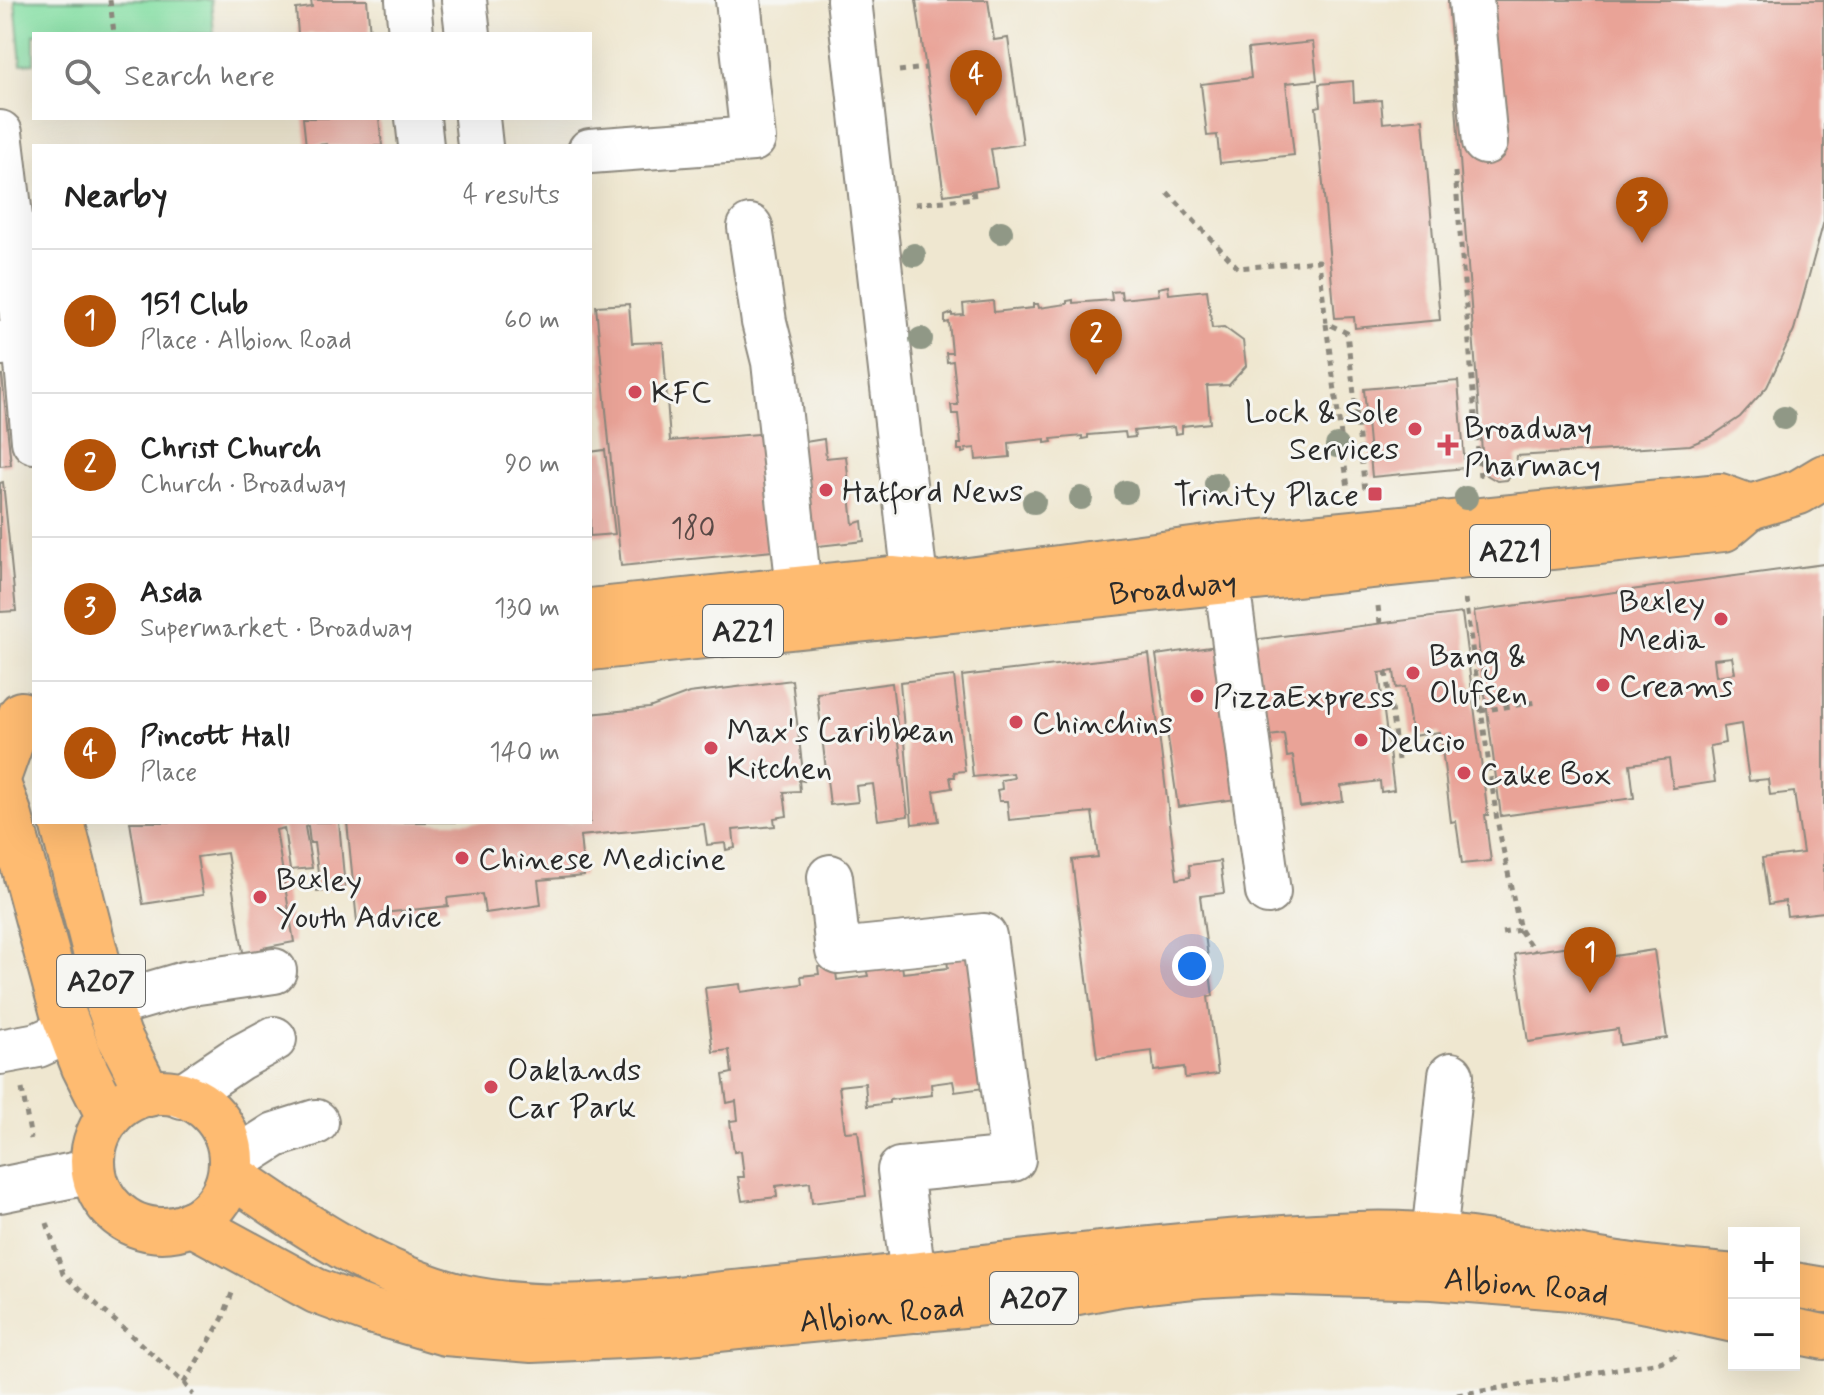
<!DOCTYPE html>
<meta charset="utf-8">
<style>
:root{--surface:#fff;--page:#f6f6f6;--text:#222;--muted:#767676;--line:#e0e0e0;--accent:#b45309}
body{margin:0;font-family:Mynerve,sans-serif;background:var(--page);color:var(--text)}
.controls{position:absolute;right:24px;bottom:24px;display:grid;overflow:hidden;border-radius:0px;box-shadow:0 8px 32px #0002}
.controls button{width:72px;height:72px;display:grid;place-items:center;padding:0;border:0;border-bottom:2px solid var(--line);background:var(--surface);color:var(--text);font:40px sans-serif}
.you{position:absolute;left:1192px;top:966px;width:28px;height:28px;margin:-20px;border:6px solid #fff;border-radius:50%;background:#1a73e8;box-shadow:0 0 0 12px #1a73e833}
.badge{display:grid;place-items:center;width:52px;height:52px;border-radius:50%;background:var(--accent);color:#fff;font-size:26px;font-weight:700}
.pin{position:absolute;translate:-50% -66px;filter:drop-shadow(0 2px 4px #0008)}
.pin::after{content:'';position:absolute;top:42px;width:28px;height:24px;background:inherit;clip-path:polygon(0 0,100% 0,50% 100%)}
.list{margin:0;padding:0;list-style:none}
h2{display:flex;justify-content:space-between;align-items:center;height:104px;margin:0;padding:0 32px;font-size:34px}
h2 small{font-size:26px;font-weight:400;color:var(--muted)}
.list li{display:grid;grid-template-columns:52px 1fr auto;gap:24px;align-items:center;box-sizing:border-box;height:144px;padding:0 32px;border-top:2px solid var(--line)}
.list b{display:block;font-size:30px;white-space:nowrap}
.list p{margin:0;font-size:26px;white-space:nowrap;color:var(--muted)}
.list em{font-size:26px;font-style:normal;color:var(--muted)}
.icon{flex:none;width:44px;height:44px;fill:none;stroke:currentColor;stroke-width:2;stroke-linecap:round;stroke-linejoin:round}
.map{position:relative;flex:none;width:1824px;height:1395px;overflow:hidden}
.search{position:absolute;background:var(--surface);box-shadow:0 8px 32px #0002;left:32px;top:32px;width:560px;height:88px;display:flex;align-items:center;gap:20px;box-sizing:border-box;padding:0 28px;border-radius:0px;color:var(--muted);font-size:30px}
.panel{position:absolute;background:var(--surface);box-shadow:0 8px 32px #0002;left:32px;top:144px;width:560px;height:680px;border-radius:0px}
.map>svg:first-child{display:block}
</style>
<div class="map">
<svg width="1824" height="1395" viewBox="0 0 1824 1395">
<rect width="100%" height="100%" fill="#f6f6f2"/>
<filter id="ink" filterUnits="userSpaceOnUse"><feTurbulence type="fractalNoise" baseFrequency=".0125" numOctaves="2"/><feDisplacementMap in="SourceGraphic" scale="16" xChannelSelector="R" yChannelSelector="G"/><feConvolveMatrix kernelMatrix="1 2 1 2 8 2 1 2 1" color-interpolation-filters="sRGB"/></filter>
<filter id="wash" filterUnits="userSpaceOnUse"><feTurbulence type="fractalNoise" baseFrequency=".006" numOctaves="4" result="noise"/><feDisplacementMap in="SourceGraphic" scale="32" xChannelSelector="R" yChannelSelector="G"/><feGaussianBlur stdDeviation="1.8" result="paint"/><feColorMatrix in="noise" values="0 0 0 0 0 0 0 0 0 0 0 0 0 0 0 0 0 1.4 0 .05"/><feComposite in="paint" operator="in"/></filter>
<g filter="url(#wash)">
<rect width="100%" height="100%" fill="#efe7d0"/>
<path fill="#85dfa4" stroke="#588568" stroke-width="2" d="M 15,0 L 211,0 L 214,34 L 34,34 L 34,63 L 21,64 Z"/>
<g id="blocks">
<path fill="#e9a397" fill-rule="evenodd" d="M 311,0 L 367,0 L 370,34 L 298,34 L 296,9 L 312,7 Z
M 916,0 L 988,0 L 994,40 L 1008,38 L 1023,144 L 991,149 L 997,187 L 944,195 Z
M 1448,0 L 1824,0 L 1824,221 L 1794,330 L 1767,387 L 1740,417 L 1712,436 L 1690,445 L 1517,456 L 1515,472 L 1507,480 L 1497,481 L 1487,475 L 1483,465 Z
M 1313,42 L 1317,80 L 1286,83 L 1294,155 L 1220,163 L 1217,135 L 1207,136 L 1201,84 L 1251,78 L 1248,49 Z
M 1353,81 L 1354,102 L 1381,100 L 1383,123 L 1423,119 L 1440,320 L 1355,328 L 1354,317 L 1335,318 L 1316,107 L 1321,106 L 1319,84 Z
M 303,118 L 379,118 L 382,146 L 328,146 L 327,144 L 306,146 Z
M 1168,286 L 1169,294 L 1207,290 L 1212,328 L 1224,327 L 1243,341 L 1246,366 L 1229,385 L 1207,386 L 1210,423 L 1182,426 L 1182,433 L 1175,434 L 1174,427 L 1134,431 L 1135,437 L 1126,438 L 1125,432 L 1088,435 L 1088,438 L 1082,439 L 1082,436 L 1051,439 L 1052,442 L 1045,443 L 1045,439 L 1009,443 L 1010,457 L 976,460 L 975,448 L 965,449 L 966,452 L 962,453 L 962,450 L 958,450 L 958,444 L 961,444 L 958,414 L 952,414 L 951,405 L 958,405 L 953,361 L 947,362 L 946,353 L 952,353 L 949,322 L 945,323 L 945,316 L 952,313 L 952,316 L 964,315 L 963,304 L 993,301 L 994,312 L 1033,308 L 1033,304 L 1038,304 L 1039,308 L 1067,304 L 1067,301 L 1073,300 L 1073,303 L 1112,300 L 1111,292 L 1121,291 L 1122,299 L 1159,295 L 1158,288 Z
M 629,304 L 632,343 L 663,342 L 670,441 L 771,433 L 782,550 L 621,566 L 596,306 Z
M 0,375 L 2,375 L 11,465 L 0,466 Z
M 1458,381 L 1465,468 L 1372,477 L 1364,389 Z
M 824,439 L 826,458 L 846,456 L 853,524 L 862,521 L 864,541 L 809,547 L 799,443 Z
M 605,450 L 615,534 L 590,536 L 590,452 Z
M 3,482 L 16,611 L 0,612 L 0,483 Z
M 1824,564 L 1824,912 L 1787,916 L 1785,901 L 1769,904 L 1762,858 L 1803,853 L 1794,792 L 1770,795 L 1768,779 L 1749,781 L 1741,724 L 1723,727 L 1725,743 L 1710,746 L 1715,782 L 1673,788 L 1669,759 L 1630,764 L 1634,798 L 1501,816 L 1474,611 ZM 1732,657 L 1735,673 L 1716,676 L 1714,659 Z
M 1462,613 L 1488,815 L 1485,815 L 1491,861 L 1462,864 L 1456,821 L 1451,822 L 1440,732 L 1412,736 L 1405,687 L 1396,688 L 1394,671 L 1379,673 L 1394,790 L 1381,792 L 1380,781 L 1341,786 L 1343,801 L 1300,807 L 1293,756 L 1287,757 L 1284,734 L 1256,738 L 1244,641 Z
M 1224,645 L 1244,798 L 1178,807 L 1156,655 Z
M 1149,654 L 1177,879 L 1190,877 L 1189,865 L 1220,861 L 1224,893 L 1200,896 L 1213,996 L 1208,997 L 1218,1074 L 1185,1078 L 1184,1067 L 1154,1071 L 1152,1051 L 1097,1058 L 1072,860 L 1098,857 L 1092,812 L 1009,820 L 1007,801 L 999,801 L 997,790 L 1002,789 L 1001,780 L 1014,778 L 1013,773 L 973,777 L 962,676 Z
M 954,676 L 965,771 L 954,772 L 955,777 L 950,777 L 952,788 L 934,791 L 939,821 L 912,824 L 900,682 Z
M 792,680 L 804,781 L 799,780 L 800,791 L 784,792 L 787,816 L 774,818 L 775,826 L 733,830 L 735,848 L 726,850 L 725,843 L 707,845 L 704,824 L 580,836 L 584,876 L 538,880 L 541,905 L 485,913 L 482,894 L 447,898 L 448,906 L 383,913 L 383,919 L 357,922 L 347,822 L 590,822 L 590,714 L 649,708 L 689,693 Z
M 892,683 L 908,816 L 878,820 L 873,784 L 856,786 L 858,802 L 830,805 L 817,693 Z
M 130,822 L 339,822 L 345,888 L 317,891 L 315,880 L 319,879 L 314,843 L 310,843 L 308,826 L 305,827 L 312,868 L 290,870 L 284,828 L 276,830 L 294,942 L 262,948 L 261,955 L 244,958 L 227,853 L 197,857 L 203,895 L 143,904 Z
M 1604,941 L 1607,957 L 1654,950 L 1667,1038 L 1620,1045 L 1618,1029 L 1528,1042 L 1515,954 Z
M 982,954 L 999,1086 L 955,1092 L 953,1081 L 931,1084 L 932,1095 L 889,1100 L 889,1103 L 867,1106 L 865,1083 L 839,1086 L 845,1132 L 858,1131 L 866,1196 L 812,1203 L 810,1182 L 776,1186 L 777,1197 L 742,1201 L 738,1177 L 744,1177 L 741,1151 L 734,1152 L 730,1121 L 738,1120 L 736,1101 L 727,1103 L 723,1075 L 732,1073 L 729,1050 L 713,1052 L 705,988 L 740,984 L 741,992 L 802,984 L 801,976 L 819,974 L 818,967 L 835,965 L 837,980 L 868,976 L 866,968 L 901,956 L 903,973 L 948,968 L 947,959 Z"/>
</g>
</g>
<g filter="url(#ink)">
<use href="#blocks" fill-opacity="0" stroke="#8d897e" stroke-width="2"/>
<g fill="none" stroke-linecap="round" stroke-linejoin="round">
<g stroke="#8d897e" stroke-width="48">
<path id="minor" d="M 408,0 L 411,34
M 464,0 L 468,34
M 849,0 L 915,581
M 1471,0 L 1485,142
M 418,118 L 421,146
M 477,118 L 480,146
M 0,133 L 25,341
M 590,151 L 753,139 L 738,0
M 750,227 L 764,322 L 774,362 L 799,589
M 0,343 L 25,341 L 34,441
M 1222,546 L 1268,892
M 830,877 L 838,951 L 984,936 L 1013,1159 L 900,1170 L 917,1310
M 109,1006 L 184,984 L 274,971
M 0,1052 L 38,1045 L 69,1031
M 182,1096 L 237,1059 L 274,1039
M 231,1163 L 275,1135 L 316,1122
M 0,1190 L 93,1171
M 1433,1275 L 1434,1237 L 1451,1075"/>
</g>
<g stroke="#8d897e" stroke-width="48">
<g id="major">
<path d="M 590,611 L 892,579 L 939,584 L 1222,546 L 1720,496 L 1750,507"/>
<path id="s1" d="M 590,648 L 1724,529 L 1750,507 L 1799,492 L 1824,477"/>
<path d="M 0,773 L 21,714"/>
<path d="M 0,789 L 9,813 L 62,1010 L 84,1067 L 109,1117"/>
<path d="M 62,822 L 109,1006 L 119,1036 L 149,1094"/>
<circle cx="162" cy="1161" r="69"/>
<path d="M 232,1175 C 300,1223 382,1278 463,1297 C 559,1318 661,1299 756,1291 C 957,1273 1157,1242 1358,1234 C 1448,1230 1537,1252 1626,1265 C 1662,1271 1698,1273 1734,1277"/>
<path id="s2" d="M 191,1223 L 316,1291 L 370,1311 L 445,1333 L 532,1340 L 668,1334 L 1057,1296 L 1121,1284 L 1204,1275 L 1261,1272 L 1433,1277 L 1572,1288 L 1648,1301 L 1734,1320"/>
<path d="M 1794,1285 L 1824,1290"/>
<path d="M 1794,1331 L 1824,1337"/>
</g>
</g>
<path stroke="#8d897e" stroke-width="5" stroke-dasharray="6 6" stroke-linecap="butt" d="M 110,0 L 114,34
M 899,71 L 926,68
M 1455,172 L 1480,477
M 1168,193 L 1238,268 L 1319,261 L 1326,323 L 1347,333 L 1365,490
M 915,204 L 974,198 L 973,190
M 1326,324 L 1348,488
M 1465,599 L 1497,820 L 1520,930 L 1502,933
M 1378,606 L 1380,623
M 1386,672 L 1398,760
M 1480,711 L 1536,702
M 1520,930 L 1534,951
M 22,1089 L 31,1139
M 47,1223 L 63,1274 L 184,1383 L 193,1395
M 184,1383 L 223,1318 L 232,1293
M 1457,1395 L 1660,1362 L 1675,1356 L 1677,1350"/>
<use href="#minor" stroke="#fff" stroke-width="44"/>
<use href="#major" stroke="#febb71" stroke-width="44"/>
</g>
<g fill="#909886">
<circle cx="1001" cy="232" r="12"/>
<circle cx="914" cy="255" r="12"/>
<circle cx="921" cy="339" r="12"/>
<circle cx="1784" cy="418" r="12"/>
<circle cx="1337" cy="446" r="12"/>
<circle cx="1216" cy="484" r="12"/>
<circle cx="1126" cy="492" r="12"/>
<circle cx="1081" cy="498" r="12"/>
<circle cx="1466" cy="498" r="12"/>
<circle cx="1034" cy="502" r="12"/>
</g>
</g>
<g fill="#d1495b" stroke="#f6f6f2" stroke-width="3">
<circle cx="635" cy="392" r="8"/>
<circle cx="1415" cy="429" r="8"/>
<path d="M1444 433h8v8h8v8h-8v8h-8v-8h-8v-8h8z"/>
<circle cx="826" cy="490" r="8"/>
<rect x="1367" y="486" width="16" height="16" rx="4"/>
<circle cx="1721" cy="619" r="8"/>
<circle cx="1413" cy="673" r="8"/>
<circle cx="1603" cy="685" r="8"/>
<circle cx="1197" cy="696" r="8"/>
<circle cx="1016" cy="722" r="8"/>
<circle cx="1361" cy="740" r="8"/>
<circle cx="711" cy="748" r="8"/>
<circle cx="1464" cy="773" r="8"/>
<circle cx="462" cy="858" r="8"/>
<circle cx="260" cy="897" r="8"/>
<circle cx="491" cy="1087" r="8"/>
</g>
<g text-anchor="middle" stroke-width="6" stroke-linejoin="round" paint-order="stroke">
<g font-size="28" fill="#5a4946">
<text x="693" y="537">180</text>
</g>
<g fill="#f6f6f2" stroke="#686867" stroke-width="2">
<rect x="1470" y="525" width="80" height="52" rx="6"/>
<rect x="703" y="605" width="80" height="52" rx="6"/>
<rect x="57" y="955" width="88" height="52" rx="6"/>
<rect x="990" y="1272" width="88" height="52" rx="6"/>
</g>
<g font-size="30" font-weight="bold" fill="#2b2b2b">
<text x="1510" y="561">A221</text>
<text x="743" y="641">A221</text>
<text x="101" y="991">A207</text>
<text x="1034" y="1308">A207</text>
</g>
<g font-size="32" fill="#2b2b2b" stroke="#f6f6f2" text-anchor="start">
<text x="651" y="403">KFC</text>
<text x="1399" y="422" text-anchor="end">Lock &amp; Sole<tspan x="1399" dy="37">Services</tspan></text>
<text x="1464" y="438">Broadway<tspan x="1464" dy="37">Pharmacy</tspan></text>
<text x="842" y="501">Hatford News</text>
<text x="1359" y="505" text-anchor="end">Trinity Place</text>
<text x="1705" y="612" text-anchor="end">Bexley<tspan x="1705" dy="37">Media</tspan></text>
<text x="1429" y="666">Bang &amp;<tspan x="1429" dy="37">Olufsen</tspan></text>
<text x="1619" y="696">Creams</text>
<text x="1213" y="707">PizzaExpress</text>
<text x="1032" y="733">Chinchins</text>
<text x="727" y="741">Max's Caribbean<tspan x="727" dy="37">Kitchen</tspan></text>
<text x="1377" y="751">Delicio</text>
<text x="1480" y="784">Cake Box</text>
<text x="478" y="869">Chinese Medicine</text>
<text x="276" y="890">Bexley<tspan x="276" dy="37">Youth Advice</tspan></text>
<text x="507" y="1080">Oaklands<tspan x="507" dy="37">Car Park</tspan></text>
</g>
<g font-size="32" fill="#2b2b2b" stroke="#f6f6f2">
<text dy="11" stroke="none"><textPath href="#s1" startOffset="586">Broadway</textPath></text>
<text dy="11" stroke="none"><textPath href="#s2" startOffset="1364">Albion Road</textPath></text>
<text dy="11" stroke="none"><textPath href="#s2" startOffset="716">Albion Road</textPath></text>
</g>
</g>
</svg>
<div class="controls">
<button>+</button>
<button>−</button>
</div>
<div class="you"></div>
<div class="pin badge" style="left:1590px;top:993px">1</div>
<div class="pin badge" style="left:1096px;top:375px">2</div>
<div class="pin badge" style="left:1642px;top:243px">3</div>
<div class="pin badge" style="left:976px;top:116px">4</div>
<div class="search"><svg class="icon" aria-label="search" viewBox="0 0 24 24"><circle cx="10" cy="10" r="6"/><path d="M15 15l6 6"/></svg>Search here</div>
<section class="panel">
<h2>Nearby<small>4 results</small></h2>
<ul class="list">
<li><span class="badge">1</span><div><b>151 Club</b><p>Place · Albion Road</p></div><em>60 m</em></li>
<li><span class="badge">2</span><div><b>Christ Church</b><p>Church · Broadway</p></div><em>90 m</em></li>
<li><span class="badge">3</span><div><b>Asda</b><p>Supermarket · Broadway</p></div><em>130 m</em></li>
<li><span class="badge">4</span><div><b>Pincott Hall</b><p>Place</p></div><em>140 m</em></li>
</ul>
</section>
</div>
